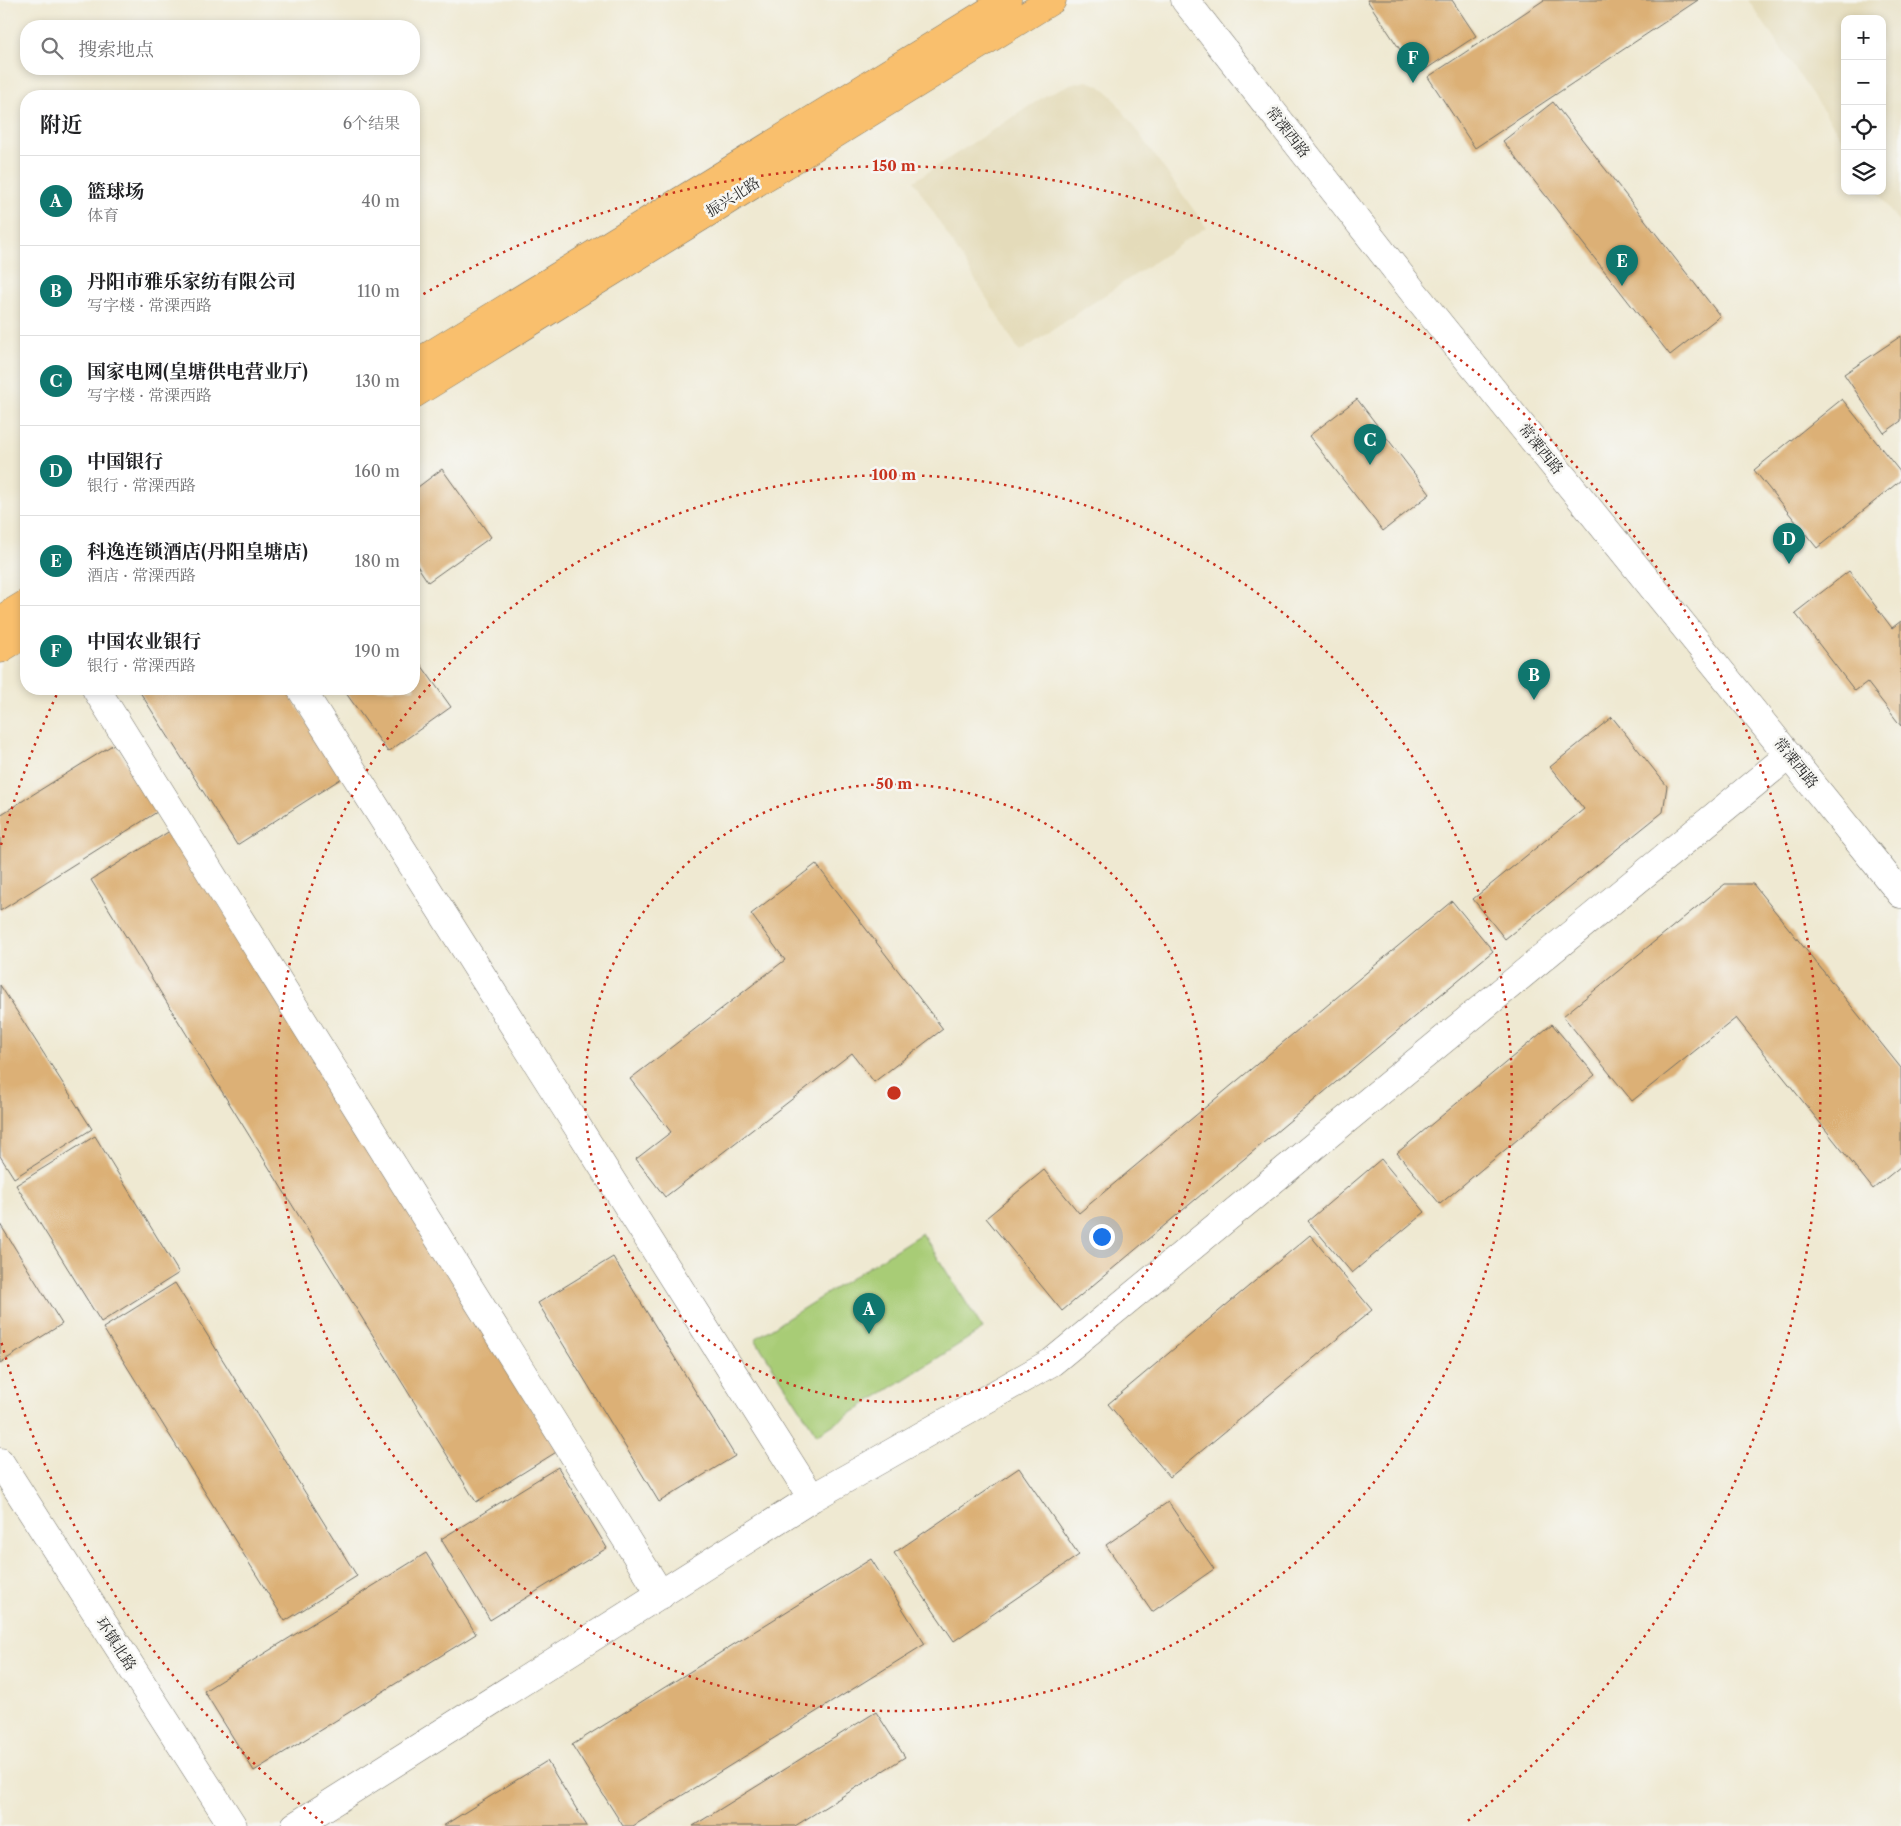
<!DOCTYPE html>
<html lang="zh">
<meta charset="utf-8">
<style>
:root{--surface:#fff;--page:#f2f2f2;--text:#202124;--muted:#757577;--line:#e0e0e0;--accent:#0f766e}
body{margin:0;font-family:"Libre Caslon Text","Noto Serif SC",serif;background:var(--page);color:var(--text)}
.controls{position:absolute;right:15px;top:15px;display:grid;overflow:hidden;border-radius:10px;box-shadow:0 2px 8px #0003}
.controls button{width:45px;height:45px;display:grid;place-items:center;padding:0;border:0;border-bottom:1px solid var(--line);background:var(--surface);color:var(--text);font:25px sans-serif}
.you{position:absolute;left:1101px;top:1236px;width:18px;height:18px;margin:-12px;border:4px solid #fff;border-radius:50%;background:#1a73e8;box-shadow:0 0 0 8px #1a73e833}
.badge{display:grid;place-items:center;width:32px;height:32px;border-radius:50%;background:var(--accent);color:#fff;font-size:16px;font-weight:700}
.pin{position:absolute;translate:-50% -41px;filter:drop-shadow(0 1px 2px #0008)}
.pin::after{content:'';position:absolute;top:26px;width:18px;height:15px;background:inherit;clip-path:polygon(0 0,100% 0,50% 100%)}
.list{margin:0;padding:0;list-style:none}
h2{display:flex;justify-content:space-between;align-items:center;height:65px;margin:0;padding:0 20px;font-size:21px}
h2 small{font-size:16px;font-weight:400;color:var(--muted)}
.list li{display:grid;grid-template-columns:32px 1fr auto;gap:15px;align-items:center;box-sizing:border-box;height:90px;padding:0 20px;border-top:1px solid var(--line)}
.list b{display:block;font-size:19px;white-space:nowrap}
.list p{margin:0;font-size:16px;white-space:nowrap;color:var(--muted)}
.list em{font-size:16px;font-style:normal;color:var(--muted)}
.icon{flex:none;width:28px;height:28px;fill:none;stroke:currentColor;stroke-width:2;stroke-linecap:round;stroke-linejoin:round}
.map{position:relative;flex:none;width:1901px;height:1826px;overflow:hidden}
.search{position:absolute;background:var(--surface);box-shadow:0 2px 8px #0003;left:20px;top:20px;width:400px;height:55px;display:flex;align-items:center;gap:12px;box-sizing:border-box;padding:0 18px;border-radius:20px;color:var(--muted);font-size:19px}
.panel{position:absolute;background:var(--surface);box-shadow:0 2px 8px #0003;left:20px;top:90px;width:400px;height:605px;border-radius:20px}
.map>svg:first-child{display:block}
</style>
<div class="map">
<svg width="1901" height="1826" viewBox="0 0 1901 1826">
<rect width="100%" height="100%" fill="#f6f6f2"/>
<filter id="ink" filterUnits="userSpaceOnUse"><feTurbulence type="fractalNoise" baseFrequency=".02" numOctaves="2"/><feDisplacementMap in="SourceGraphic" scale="10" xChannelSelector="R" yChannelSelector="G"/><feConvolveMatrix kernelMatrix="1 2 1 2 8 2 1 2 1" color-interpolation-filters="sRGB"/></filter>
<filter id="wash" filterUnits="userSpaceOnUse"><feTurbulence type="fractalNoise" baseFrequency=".0096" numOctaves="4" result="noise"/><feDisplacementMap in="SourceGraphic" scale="20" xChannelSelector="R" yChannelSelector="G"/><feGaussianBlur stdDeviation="1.12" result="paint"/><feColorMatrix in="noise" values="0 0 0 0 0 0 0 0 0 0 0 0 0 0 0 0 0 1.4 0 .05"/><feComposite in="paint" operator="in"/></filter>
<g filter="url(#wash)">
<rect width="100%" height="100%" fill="#efe9d2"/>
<path fill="#e4dbba" d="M 1748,0 L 1901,0 L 1901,226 L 1877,191 L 1882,191 L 1882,19 L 1845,19 L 1845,143 Z
M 1087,81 L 1100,86 L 1112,96 L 1206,227 L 1020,352 L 914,181 L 1048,94 L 1071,84 Z"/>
<path fill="#a8cc76" stroke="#6a7c50" d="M 922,1233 L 983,1329 L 817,1435 L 755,1339 Z"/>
<g id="blocks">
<path fill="#dcb076" d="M 1367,0 L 1452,0 L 1476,36 L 1417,75 Z
M 1544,0 L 1698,0 L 1475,148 L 1428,77 Z
M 1553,102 L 1720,316 L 1670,355 L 1503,141 Z
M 1901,336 L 1901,421 L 1884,433 L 1844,374 Z
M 1357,399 L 1430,494 L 1383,531 L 1309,436 Z
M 1842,399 L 1901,473 L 1901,480 L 1817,548 L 1754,470 Z
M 442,469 L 491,537 L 428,582 L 414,561 L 414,490 Z
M 1849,571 L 1892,628 L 1901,621 L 1901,726 L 1867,682 L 1855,691 L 1795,613 Z
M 414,655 L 451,707 L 388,752 L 343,689 L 414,689 Z
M 138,689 L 286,689 L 342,778 L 237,845 Z
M 1612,717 L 1667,786 L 1663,812 L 1505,939 L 1473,899 L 1584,809 L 1550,767 Z
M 114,744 L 157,812 L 0,911 L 0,815 Z
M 173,829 L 558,1451 L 476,1502 L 91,880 Z
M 816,864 L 943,1029 L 874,1082 L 852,1053 L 665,1197 L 636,1159 L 671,1132 L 630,1079 L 785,960 L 751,914 Z
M 1725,884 L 1753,884 L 1901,1068 L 1901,1166 L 1873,1189 L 1736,1018 L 1632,1101 L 1563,1016 Z
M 1452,901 L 1493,951 L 1062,1311 L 986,1218 L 1044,1170 L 1079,1213 Z
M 0,985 L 92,1129 L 14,1178 L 0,1156 Z
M 1552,1024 L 1595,1075 L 1440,1204 L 1397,1153 Z
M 95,1136 L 179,1273 L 101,1322 L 16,1185 Z
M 1381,1159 L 1425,1212 L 1352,1273 L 1308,1221 Z
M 0,1224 L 62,1324 L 0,1363 Z
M 1310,1235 L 1372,1310 L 1170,1477 L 1108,1404 Z
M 613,1257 L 735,1456 L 659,1502 L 538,1303 Z
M 175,1283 L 357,1576 L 285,1621 L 103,1328 Z
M 558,1467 L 607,1548 L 490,1620 L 441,1539 Z
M 1019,1468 L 1079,1555 L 954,1641 L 894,1553 Z
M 1168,1502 L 1214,1569 L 1152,1612 L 1106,1545 Z
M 426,1553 L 476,1634 L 254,1771 L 204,1691 Z
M 871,1559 L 925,1644 L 633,1826 L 623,1826 L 572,1745 Z
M 876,1712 L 905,1757 L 795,1826 L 693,1826 Z
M 547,1761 L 587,1826 L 443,1826 Z"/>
</g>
</g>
<g filter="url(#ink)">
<use href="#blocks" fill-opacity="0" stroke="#706e65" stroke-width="1"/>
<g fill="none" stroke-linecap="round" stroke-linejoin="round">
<g stroke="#706e65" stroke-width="29">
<path id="minor" d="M 1185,0 L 1415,294 L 1901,894
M 96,689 L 661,1595
M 301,689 L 812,1498
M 0,1462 L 233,1826
M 295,1826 L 812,1498 L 1052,1362 L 1789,755"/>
</g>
<g stroke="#706e65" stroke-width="29">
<path id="major" d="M 414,365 L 1007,0
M 414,394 L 1052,0
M 0,620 L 26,604
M 0,649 L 26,633"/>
</g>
<use href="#minor" stroke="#fff" stroke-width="28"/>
<use href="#major" stroke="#f9bf6d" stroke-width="28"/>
</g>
</g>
<g fill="none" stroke="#c8321e" stroke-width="2.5" stroke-dasharray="2.5 5">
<circle cx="894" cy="1093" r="309"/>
<circle cx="894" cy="1093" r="618"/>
<path d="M323 1823A927 927 0 0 1 1 1341M1 845A927 927 0 0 1 57 694M417 298A927 927 0 0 1 1465 1823"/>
</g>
<g text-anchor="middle" stroke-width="5" stroke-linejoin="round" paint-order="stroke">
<g font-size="15" fill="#2b2b2b" stroke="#f6f6f2">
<text transform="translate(1288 132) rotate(52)" y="5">常溧西路</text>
<text transform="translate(733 197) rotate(-32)" y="5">振兴北路</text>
<text transform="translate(1541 449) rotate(51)" y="5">常溧西路</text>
<text transform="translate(1796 763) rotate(51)" y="5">常溧西路</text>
<text transform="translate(116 1644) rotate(57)" y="5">环镇北路</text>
</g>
</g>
<circle cx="894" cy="1093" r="8" fill="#c8321e" stroke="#f6f6f2" stroke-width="2.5"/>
<g font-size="15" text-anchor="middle" font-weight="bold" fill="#c8321e" stroke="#f6f6f2" stroke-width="5" stroke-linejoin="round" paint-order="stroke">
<text x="894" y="171">150 m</text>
<text x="894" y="480">100 m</text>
<text x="894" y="789">50 m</text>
</g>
</svg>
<div class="controls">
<button>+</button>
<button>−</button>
<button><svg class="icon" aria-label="locate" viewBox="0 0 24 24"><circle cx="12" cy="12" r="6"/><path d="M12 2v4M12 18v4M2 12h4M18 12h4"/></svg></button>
<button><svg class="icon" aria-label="layers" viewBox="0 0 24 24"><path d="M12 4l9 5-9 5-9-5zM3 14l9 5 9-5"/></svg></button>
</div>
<div class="you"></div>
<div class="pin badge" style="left:869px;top:1334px">A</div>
<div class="pin badge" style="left:1534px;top:700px">B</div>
<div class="pin badge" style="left:1370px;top:465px">C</div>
<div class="pin badge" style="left:1789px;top:564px">D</div>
<div class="pin badge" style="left:1622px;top:286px">E</div>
<div class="pin badge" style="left:1413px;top:83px">F</div>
<div class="search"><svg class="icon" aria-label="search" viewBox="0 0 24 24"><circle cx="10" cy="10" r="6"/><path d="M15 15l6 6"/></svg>搜索地点</div>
<section class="panel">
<h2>附近<small>6个结果</small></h2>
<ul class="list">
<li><span class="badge">A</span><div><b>篮球场</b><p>体育</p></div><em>40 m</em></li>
<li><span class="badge">B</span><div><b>丹阳市雅乐家纺有限公司</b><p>写字楼 · 常溧西路</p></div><em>110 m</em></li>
<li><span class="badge">C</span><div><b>国家电网(皇塘供电营业厅)</b><p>写字楼 · 常溧西路</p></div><em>130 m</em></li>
<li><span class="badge">D</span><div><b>中国银行</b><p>银行 · 常溧西路</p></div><em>160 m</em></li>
<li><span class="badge">E</span><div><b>科逸连锁酒店(丹阳皇塘店)</b><p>酒店 · 常溧西路</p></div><em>180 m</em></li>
<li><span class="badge">F</span><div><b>中国农业银行</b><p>银行 · 常溧西路</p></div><em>190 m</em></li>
</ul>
</section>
</div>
